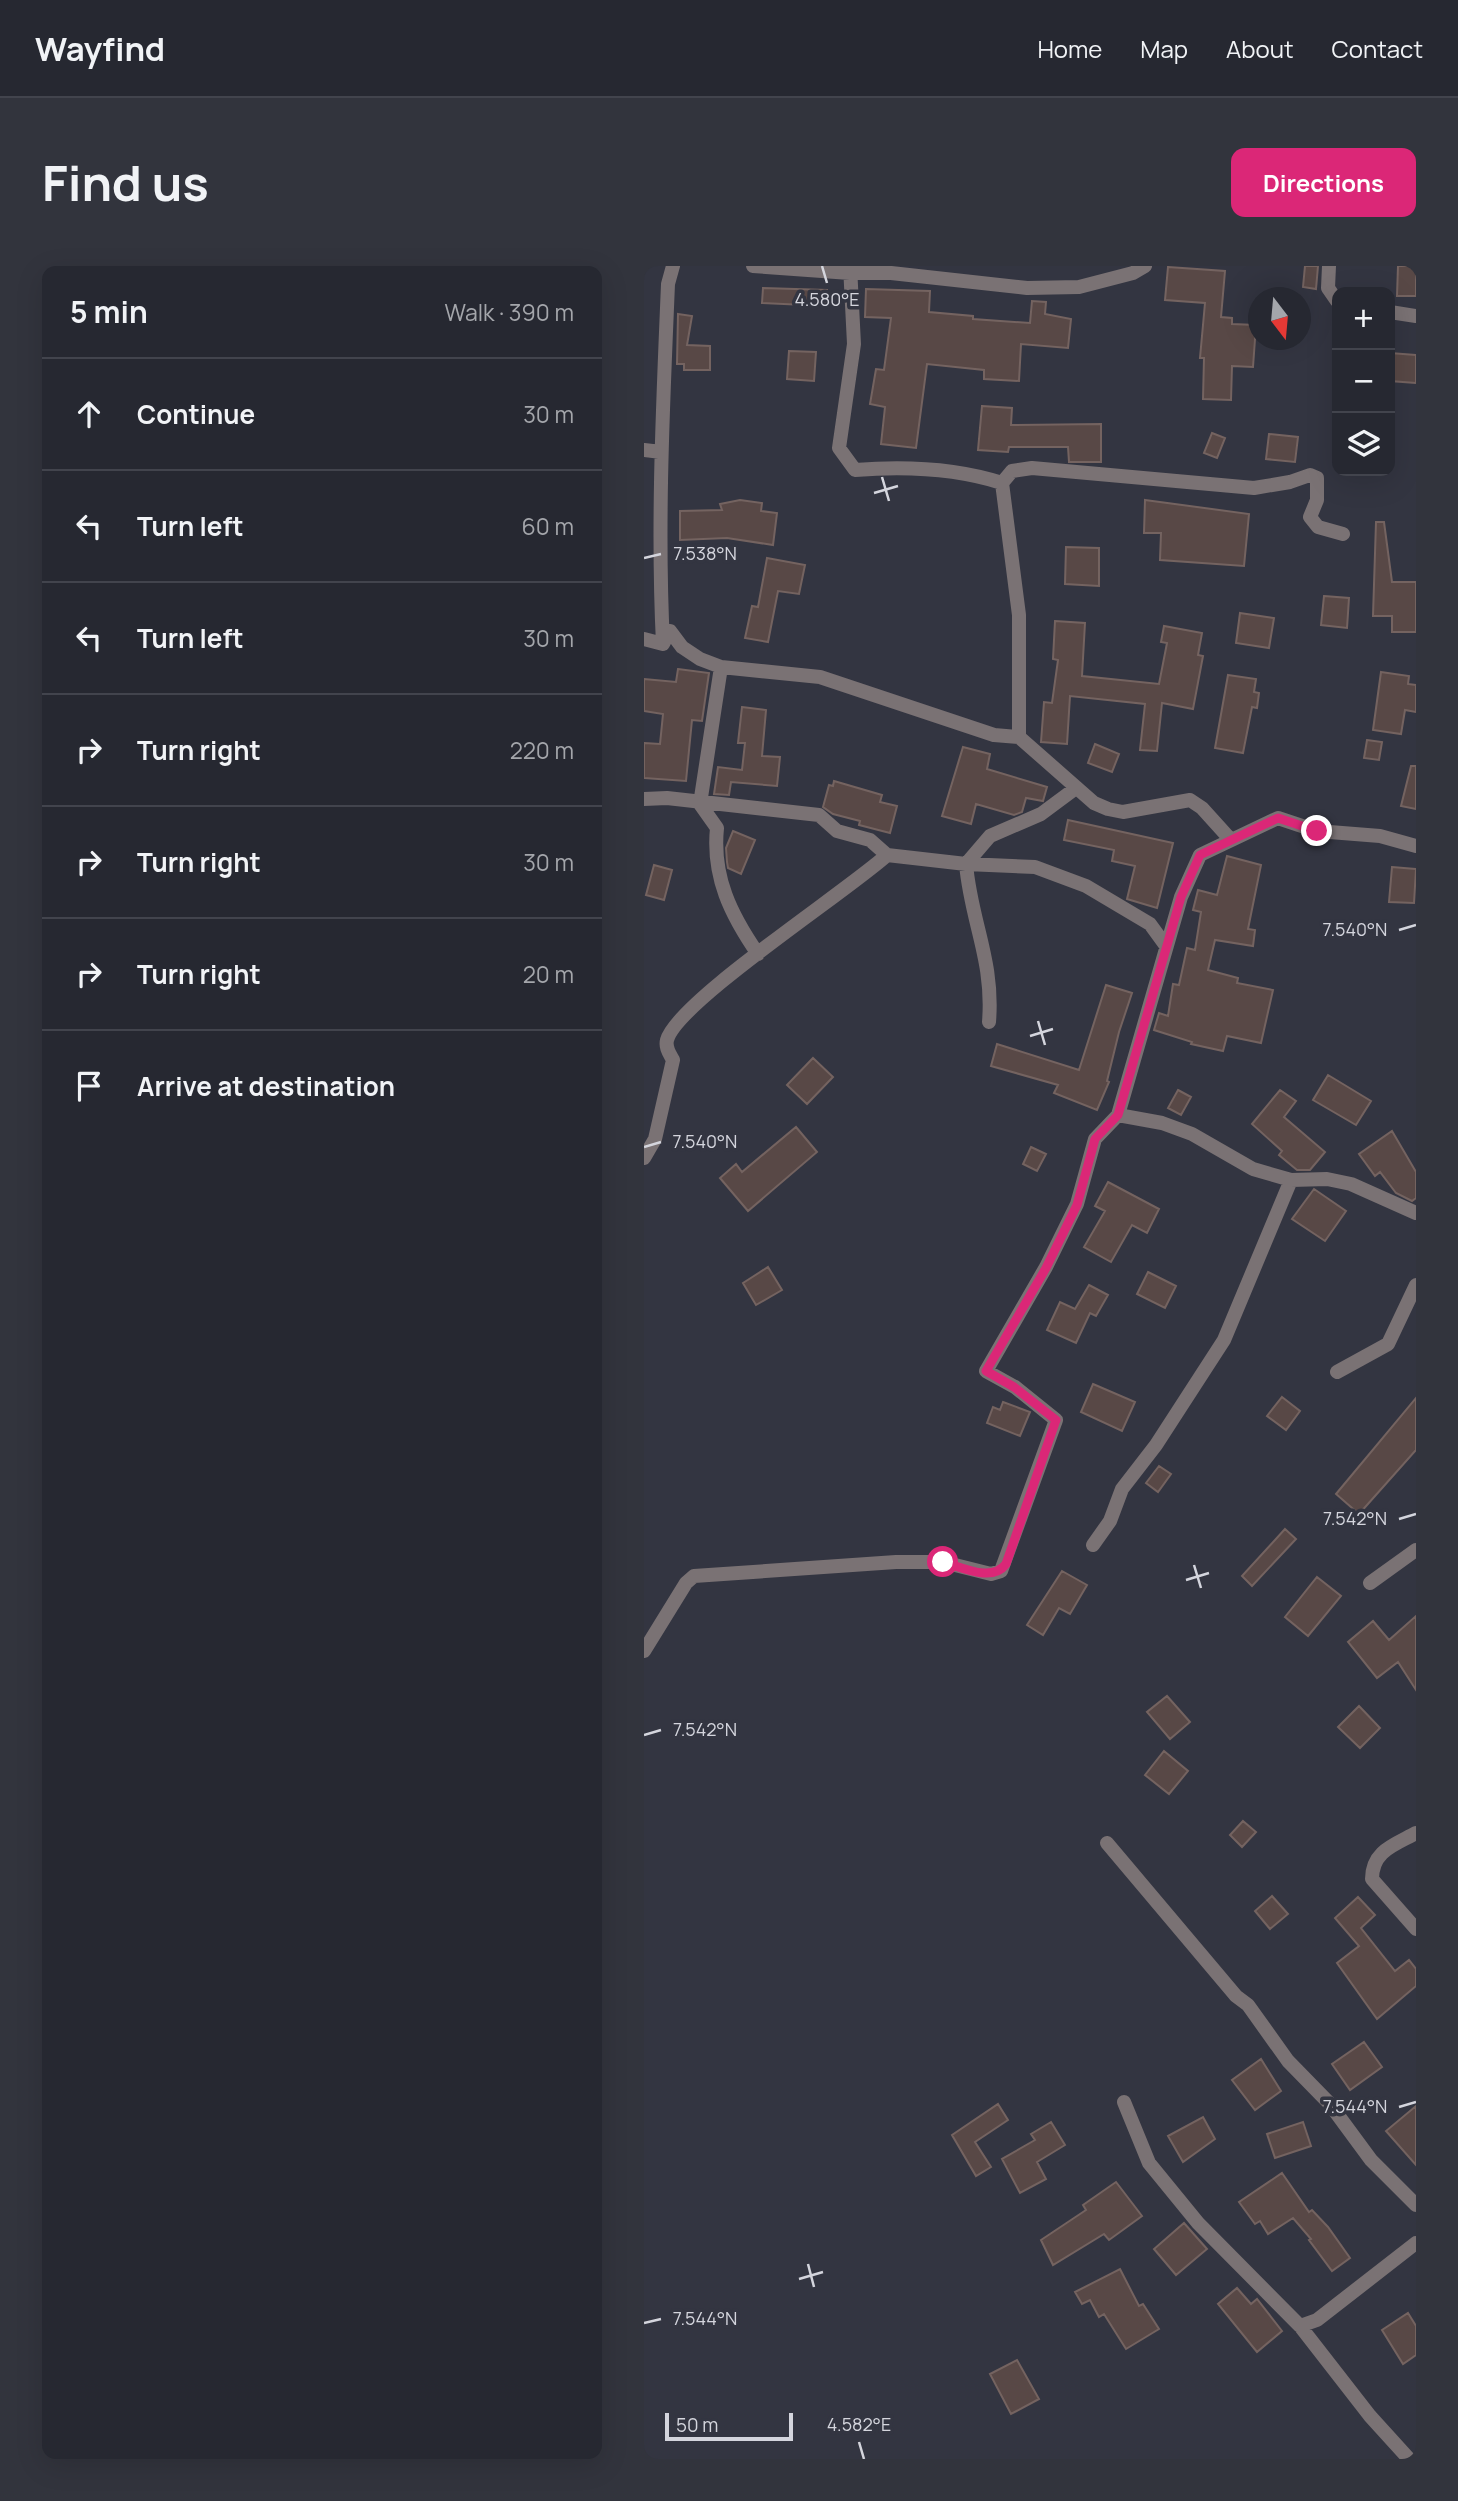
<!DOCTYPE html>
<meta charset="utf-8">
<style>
:root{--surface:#262831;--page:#32343d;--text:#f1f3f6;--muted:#a4a6ab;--line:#42444d;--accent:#db2777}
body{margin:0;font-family:Manrope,sans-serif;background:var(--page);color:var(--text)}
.controls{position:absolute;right:21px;top:21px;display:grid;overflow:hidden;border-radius:14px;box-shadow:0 7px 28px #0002}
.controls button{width:63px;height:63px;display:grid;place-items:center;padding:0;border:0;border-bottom:2px solid var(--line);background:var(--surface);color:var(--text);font:35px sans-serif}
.compass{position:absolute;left:604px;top:21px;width:63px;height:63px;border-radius:50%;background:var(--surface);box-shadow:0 7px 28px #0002;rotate:164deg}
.scale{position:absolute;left:21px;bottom:18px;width:128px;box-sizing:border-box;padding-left:7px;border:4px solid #d4d5dd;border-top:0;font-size:19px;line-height:24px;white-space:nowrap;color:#d4d5dd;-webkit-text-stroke:5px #333541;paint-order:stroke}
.stop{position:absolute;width:21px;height:21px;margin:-16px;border:5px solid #db2777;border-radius:50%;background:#fff}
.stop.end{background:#db2777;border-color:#fff;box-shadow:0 2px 7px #0008}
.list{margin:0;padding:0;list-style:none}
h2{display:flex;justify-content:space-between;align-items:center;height:91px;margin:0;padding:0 28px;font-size:30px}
h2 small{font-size:23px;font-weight:400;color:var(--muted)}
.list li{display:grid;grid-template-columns:46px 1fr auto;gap:21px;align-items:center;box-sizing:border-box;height:112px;padding:0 28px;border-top:2px solid var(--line)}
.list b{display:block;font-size:26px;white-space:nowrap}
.list em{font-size:23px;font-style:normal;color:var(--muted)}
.icon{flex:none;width:38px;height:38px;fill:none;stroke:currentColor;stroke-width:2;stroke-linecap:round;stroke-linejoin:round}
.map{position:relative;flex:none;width:772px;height:2193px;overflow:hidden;border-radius:14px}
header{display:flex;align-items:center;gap:42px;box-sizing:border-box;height:98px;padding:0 35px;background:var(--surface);border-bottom:2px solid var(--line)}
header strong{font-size:33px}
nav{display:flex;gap:38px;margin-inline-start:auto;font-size:24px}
.intro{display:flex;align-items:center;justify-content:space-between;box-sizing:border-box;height:168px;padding:0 42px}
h1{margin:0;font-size:49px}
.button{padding:18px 32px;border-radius:14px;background:var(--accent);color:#fff;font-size:24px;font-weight:700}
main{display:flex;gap:42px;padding:0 42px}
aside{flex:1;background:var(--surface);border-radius:14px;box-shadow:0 7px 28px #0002}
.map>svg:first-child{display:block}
</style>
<header>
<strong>Wayfind</strong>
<nav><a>Home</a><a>Map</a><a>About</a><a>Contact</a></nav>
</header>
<div class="intro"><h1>Find us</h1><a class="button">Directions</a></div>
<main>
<aside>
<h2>5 min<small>Walk · 390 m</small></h2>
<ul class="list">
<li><svg class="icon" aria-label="ahead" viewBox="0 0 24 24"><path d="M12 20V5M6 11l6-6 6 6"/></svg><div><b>Continue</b></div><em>30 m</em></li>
<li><svg class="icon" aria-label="left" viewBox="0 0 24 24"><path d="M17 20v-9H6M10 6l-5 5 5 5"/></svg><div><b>Turn left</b></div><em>60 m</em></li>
<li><svg class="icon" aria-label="left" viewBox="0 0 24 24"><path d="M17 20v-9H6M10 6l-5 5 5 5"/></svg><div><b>Turn left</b></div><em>30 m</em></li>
<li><svg class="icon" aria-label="right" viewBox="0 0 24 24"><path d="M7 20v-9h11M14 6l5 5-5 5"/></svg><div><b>Turn right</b></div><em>220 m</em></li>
<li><svg class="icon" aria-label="right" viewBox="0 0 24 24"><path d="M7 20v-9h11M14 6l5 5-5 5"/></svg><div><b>Turn right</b></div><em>30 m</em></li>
<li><svg class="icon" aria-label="right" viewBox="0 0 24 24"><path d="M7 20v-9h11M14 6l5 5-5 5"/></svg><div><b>Turn right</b></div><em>20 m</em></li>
<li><svg class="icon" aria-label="arrive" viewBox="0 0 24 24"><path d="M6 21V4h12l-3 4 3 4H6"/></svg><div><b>Arrive at destination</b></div></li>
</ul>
</aside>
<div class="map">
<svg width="772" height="2193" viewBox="0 0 772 2193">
<rect width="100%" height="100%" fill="#333541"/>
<path fill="#584846" stroke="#746360" stroke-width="2" d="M 661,0 L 674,0 L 672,23 L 659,21 Z
M 754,0 L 772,0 L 772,30 L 753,30 Z
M 524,1 L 581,5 L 577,51 L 588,52 L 588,58 L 612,59 L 609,101 L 588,100 L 587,134 L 559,133 L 560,92 L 556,92 L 561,37 L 521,34 Z
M 119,22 L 183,24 L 182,40 L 118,37 Z
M 222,23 L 286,25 L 285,46 L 329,50 L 329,53 L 386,57 L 388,35 L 402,36 L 401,48 L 427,53 L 424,82 L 377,78 L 375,115 L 340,113 L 340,104 L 283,98 L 272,182 L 237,178 L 241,141 L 226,138 L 232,103 L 240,104 L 247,52 L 221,51 Z
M 34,48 L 48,50 L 43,79 L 66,80 L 66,104 L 40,104 L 40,98 L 33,98 Z
M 145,85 L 172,86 L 170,115 L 143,113 Z
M 746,87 L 772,89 L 772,117 L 746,115 Z
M 338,140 L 368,142 L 367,159 L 457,158 L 457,196 L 425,196 L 424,181 L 365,181 L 364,186 L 334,184 Z
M 568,167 L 581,172 L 573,192 L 560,187 Z
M 625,168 L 654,171 L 651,196 L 622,193 Z
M 96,234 L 118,237 L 117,245 L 133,247 L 129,279 L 83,272 L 36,274 L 36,245 L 78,244 L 76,238 Z
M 501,234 L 605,248 L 600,300 L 516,294 L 517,267 L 500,267 Z
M 732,256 L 740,256 L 748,316 L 772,316 L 772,366 L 748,366 L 748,350 L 729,350 Z
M 422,281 L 455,282 L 455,320 L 421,318 Z
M 123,292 L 161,299 L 155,328 L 134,325 L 124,376 L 101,372 L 108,340 L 114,341 Z
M 680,330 L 705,332 L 703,362 L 677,359 Z
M 596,347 L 630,352 L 625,382 L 592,377 Z
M 411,355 L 441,357 L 438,410 L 515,418 L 523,377 L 517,376 L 520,360 L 558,367 L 554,389 L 559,390 L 549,443 L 518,437 L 513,485 L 496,484 L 501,438 L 426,430 L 423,478 L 397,476 L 400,436 L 408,437 L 414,394 L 409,393 Z
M 34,403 L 65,407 L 58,455 L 48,454 L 42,515 L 0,512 L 0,477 L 16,478 L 19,448 L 0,445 L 0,413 L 32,416 Z
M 737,406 L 765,410 L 764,418 L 772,419 L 772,446 L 761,444 L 757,468 L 729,464 Z
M 584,409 L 612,413 L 610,426 L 615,427 L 613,442 L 608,441 L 599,487 L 571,482 Z
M 98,441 L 122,444 L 118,490 L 136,491 L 133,520 L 87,516 L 85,529 L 70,528 L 74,501 L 98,504 L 101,477 L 94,477 Z
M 723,474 L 738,476 L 735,494 L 720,492 Z
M 451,478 L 475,488 L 468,506 L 444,497 Z
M 319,481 L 346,488 L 343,503 L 403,521 L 399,535 L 382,532 L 378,546 L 370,549 L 332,538 L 327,558 L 298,550 Z
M 767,500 L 772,500 L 772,543 L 757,540 Z
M 190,515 L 238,529 L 236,536 L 253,540 L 246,567 L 215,559 L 216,555 L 189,548 L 179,541 L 185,519 L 189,520 Z
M 424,554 L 529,577 L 513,642 L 483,633 L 491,600 L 468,595 L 470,584 L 420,574 Z
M 89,565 L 111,574 L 97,608 L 84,602 L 83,596 L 82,582 Z
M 583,590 L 617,599 L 604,663 L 611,664 L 609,680 L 571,674 L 564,704 L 594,712 L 593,717 L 629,724 L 617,777 L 583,770 L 579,785 L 547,778 L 548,776 L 510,764 L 515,747 L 524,750 L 529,718 L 535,719 L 543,682 L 551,684 L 557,646 L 549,644 L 554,624 L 573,629 Z
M 10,599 L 28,604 L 20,634 L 2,629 Z
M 748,601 L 772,603 L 770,637 L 745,636 Z
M 462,719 L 488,727 L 475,766 L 463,815 L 465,816 L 453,844 L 410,827 L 414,819 L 347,800 L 353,778 L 435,804 Z
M 169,792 L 189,811 L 163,838 L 143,819 Z
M 684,809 L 727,835 L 712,859 L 669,834 Z
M 534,824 L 547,831 L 537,849 L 524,842 Z
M 636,824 L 652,835 L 640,851 L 681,886 L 666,904 L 653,904 L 635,889 L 638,885 L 608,858 Z
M 152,861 L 173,886 L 104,945 L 76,912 L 92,898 L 98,906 Z
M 748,865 L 772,906 L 772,932 L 768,935 L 752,927 L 736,906 L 731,910 L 715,888 Z
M 387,881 L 402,888 L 393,905 L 379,898 Z
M 464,916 L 515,943 L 503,967 L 488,959 L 467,996 L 440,981 L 461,945 L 451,940 Z
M 670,923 L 702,945 L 681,975 L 648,953 Z
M 124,1001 L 138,1024 L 112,1039 L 99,1017 Z
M 504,1006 L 532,1020 L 521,1042 L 493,1028 Z
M 445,1019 L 464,1029 L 452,1050 L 446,1047 L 432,1077 L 403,1064 L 416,1036 L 431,1043 Z
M 449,1118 L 491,1136 L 478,1165 L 437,1146 Z
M 638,1131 L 656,1145 L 642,1164 L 623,1150 Z
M 772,1132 L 772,1184 L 715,1248 L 692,1228 Z
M 359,1136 L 386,1146 L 376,1170 L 343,1157 L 349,1141 L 356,1144 Z
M 515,1200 L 527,1208 L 514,1226 L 502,1217 Z
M 641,1263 L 652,1273 L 608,1320 L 598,1310 Z
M 418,1305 L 443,1319 L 426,1348 L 415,1342 L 399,1369 L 383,1359 Z
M 673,1311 L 697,1330 L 664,1370 L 641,1351 Z
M 772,1350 L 772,1424 L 754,1396 L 733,1412 L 704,1376 L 729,1355 L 745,1374 Z
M 523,1430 L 546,1456 L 526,1473 L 503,1446 Z
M 715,1440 L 736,1462 L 716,1482 L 694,1461 Z
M 520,1485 L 544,1505 L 525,1528 L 501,1509 Z
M 599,1555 L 612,1566 L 598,1581 L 586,1569 Z
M 628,1630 L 644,1648 L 626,1663 L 611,1645 Z
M 714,1631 L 731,1649 L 717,1662 L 751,1705 L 765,1694 L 772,1703 L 772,1720 L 733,1753 L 693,1697 L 715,1680 L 691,1652 Z
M 720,1776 L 738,1801 L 706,1824 L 688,1798 Z
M 617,1793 L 637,1825 L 611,1844 L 588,1814 Z
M 354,1838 L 364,1854 L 331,1876 L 347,1901 L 332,1910 L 308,1869 Z
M 772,1840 L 772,1899 L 742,1865 Z
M 559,1851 L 571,1873 L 539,1896 L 524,1870 Z
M 407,1856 L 421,1879 L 393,1896 L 402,1913 L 376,1927 L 358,1893 L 391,1874 L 387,1868 Z
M 659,1856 L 667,1880 L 631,1892 L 623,1868 Z
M 638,1907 L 665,1946 L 668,1944 L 684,1961 L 706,1992 L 688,2005 L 665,1974 L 667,1973 L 649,1952 L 624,1968 L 616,1955 L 611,1958 L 595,1936 Z
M 472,1916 L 498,1950 L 465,1974 L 460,1968 L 409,1999 L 397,1974 L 442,1944 L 439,1939 Z
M 540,1957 L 563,1983 L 532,2009 L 510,1983 Z
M 476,2003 L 495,2040 L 499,2038 L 515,2063 L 482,2083 L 460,2048 L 455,2051 L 446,2034 L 438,2038 L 431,2026 Z
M 593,2022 L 607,2038 L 613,2033 L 638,2065 L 613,2086 L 574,2038 Z
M 764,2047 L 772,2060 L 772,2089 L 759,2098 L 738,2064 Z
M 373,2094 L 395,2133 L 367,2148 L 346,2108 Z"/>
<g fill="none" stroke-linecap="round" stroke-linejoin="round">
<path stroke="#7a7274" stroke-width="14" d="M 29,0 L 24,18 C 19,138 13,258 19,378 L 26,365 L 38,381 L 56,393 L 77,401 L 176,411 L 350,469 L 375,471 L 450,537 L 464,543 L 479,546 L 546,534 L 558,542 L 586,573
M 109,0 L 206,7 L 247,7 L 383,22 L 435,21 L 489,7 L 501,0
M 206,0 L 210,78 L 195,182 L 211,204 C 261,200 311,202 358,217
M 685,0 L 684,22 L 693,35
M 746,46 L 772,50
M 0,184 L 17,186
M 0,373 L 19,378
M 77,401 L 56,538 L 73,562 C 68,611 87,649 114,688
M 375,471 L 375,349 L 358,217 L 368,205 L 388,202 L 610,222 L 646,216 L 666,209 L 673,212 L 673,234 L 666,251 L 674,261 L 699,268
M 0,533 L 23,532 L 175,549 L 193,565 L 226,574 L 243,589 L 322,598 L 391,601 L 442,620 L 506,658 L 522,680
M 345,756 C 350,694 327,656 322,598 L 346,570 L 397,548 L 432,522
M 474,849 L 518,857 L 548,868 L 609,903 L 647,914 L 683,913 L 707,918 L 772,947
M 0,892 L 11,873 L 29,794 C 26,788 21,782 23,774 C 33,736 205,624 243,589
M 693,1106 L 744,1078 L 772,1019
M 449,1279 L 466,1255 L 478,1223 L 512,1179 L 580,1074 L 647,914
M 726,1317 L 772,1284
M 0,1385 L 42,1317 L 50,1310 L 252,1296 L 299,1296 L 347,1308 L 357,1305 L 412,1154 L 371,1121 L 342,1105 L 402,1001 L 433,938 L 451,873 L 474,849 L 537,631 L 556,589 L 634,552 L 673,565 L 736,570 L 772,580
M 772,1567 C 750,1579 728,1585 728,1613 L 772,1663
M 463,1577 L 592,1730 L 604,1739 L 644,1795 L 685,1837 L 727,1894 L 772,1939
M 480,1836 L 505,1897 L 554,1957 L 656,2060 L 726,2150 L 765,2193
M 656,2060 L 673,2054 L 772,1977"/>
</g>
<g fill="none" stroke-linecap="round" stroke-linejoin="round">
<path stroke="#db2777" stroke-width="9" d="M 299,1296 C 318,1301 348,1317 362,1298 L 412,1154 L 370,1121 L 342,1105 L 402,1002 L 433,939 L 451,873 L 474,849 L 537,631 L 556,589 L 634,552 L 673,565"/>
</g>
<path fill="none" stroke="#d4d5dd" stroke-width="2.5" d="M 178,0 L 183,17M 238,211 L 245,235M 230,227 L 254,220M 0,292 L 17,288M 755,664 L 772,659M 394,755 L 401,779M 386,770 L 409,763M 0,881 L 17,876M 755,1253 L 772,1248M 550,1299 L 557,1322M 542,1314 L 565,1307M 0,1469 L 17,1464M 755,1841 L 772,1836M 164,1998 L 170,2021M 155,2013 L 179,2006M 0,2057 L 17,2053M 215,2176 L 220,2193"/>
<g font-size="18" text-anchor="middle" fill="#d4d5dd" stroke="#333541" stroke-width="7" stroke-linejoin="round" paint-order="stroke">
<text x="183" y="40">4.580°E</text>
<text x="61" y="294">7.538°N</text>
<text x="711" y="670">7.540°N</text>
<text x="61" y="882">7.540°N</text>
<text x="711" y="1259">7.542°N</text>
<text x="61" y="1470">7.542°N</text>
<text x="711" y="1847">7.544°N</text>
<text x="61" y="2059">7.544°N</text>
<text x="215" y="2165">4.582°E</text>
</g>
</svg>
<div class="controls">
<button>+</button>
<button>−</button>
<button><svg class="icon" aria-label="layers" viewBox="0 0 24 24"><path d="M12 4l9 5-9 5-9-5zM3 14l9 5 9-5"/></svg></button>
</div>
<svg class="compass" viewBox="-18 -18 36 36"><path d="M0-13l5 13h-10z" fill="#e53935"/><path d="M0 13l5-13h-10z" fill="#a4a6ab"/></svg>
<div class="scale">50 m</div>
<div class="stop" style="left:299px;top:1296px"></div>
<div class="stop end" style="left:673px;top:565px"></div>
</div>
</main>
